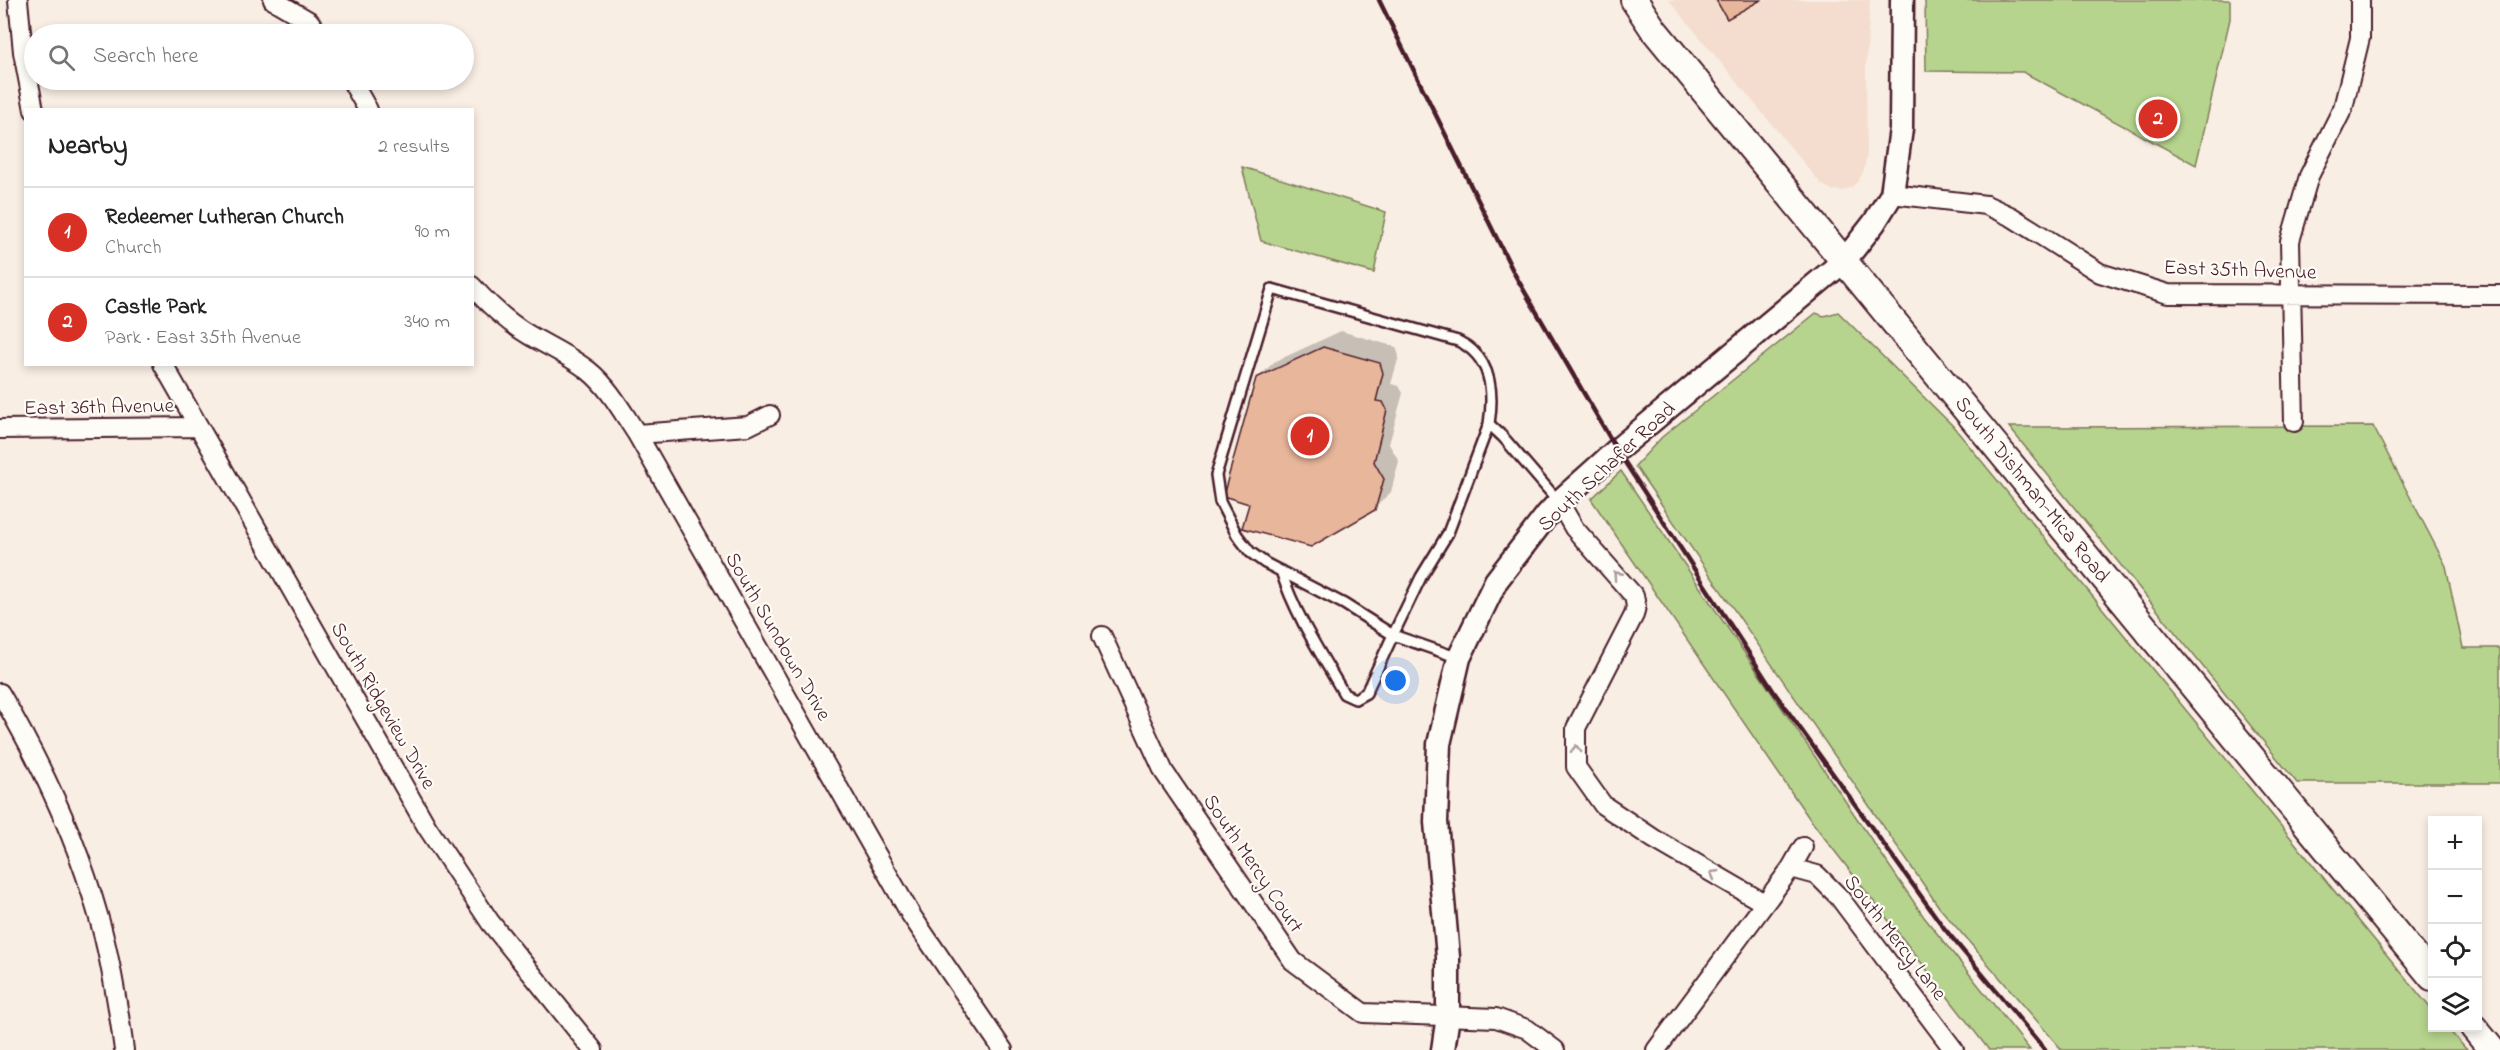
<!DOCTYPE html>
<meta charset="utf-8">
<style>
:root{--surface:#fff;--page:#f2f2f2;--text:#222;--muted:#767676;--line:#e0e0e0;--accent:#d93025}
body{margin:0;font-family:"Indie Flower",sans-serif;background:var(--page);color:var(--text)}
.controls{position:absolute;right:18px;bottom:18px;display:grid;overflow:hidden;border-radius:0px;box-shadow:0 3px 9px #0003}
.controls button{width:54px;height:54px;display:grid;place-items:center;padding:0;border:0;border-bottom:2px solid var(--line);background:var(--surface);color:var(--text);font:30px sans-serif}
.you{position:absolute;left:1396px;top:681px;width:21px;height:21px;margin:-15px;border:4px solid #fff;border-radius:50%;background:#1a73e8;box-shadow:0 0 0 9px #1a73e833}
.badge{display:grid;place-items:center;width:39px;height:39px;border-radius:50%;background:var(--accent);color:#fff;font-size:20px;font-weight:700}
.pin{position:absolute;translate:-50% -50%;border:3px solid #fff;box-shadow:0 2px 6px #0006}
.list{margin:0;padding:0;list-style:none}
h2{display:flex;justify-content:space-between;align-items:center;height:78px;margin:0;padding:0 24px;font-size:26px}
h2 small{font-size:20px;font-weight:400;color:var(--muted)}
.list li{display:grid;grid-template-columns:39px 1fr auto;gap:18px;align-items:center;box-sizing:border-box;height:90px;padding:0 24px;border-top:2px solid var(--line)}
.list b{display:block;font-size:22px;white-space:nowrap}
.list p{margin:0;font-size:20px;white-space:nowrap;color:var(--muted)}
.list em{font-size:20px;font-style:normal;color:var(--muted)}
.icon{flex:none;width:33px;height:33px;fill:none;stroke:currentColor;stroke-width:2;stroke-linecap:round;stroke-linejoin:round}
.map{position:relative;flex:none;width:2500px;height:1050px;overflow:hidden}
.search{position:absolute;background:var(--surface);box-shadow:0 3px 9px #0003;left:24px;top:24px;width:450px;height:66px;display:flex;align-items:center;gap:15px;box-sizing:border-box;padding:0 21px;border-radius:33px;color:var(--muted);font-size:22px}
.panel{position:absolute;background:var(--surface);box-shadow:0 3px 9px #0003;left:24px;top:108px;width:450px;height:258px;border-radius:0px}
.map>svg:first-child{display:block}
</style>
<div class="map">
<svg width="2500" height="1050" viewBox="0 0 2500 1050">
<rect width="100%" height="100%" fill="#f9eee4"/>
<filter id="ink" filterUnits="userSpaceOnUse"><feTurbulence type="fractalNoise" baseFrequency=".0167" numOctaves="2"/><feDisplacementMap in="SourceGraphic" scale="12" xChannelSelector="R" yChannelSelector="G"/><feConvolveMatrix kernelMatrix="1 2 1 2 8 2 1 2 1" color-interpolation-filters="sRGB"/></filter>
<g filter="url(#ink)">
<path fill="#f4ddce" d="M 1669,0 L 1870,0 L 1866,69 L 1867,154 L 1864,170 L 1859,180 L 1852,187 L 1843,191 L 1832,190 L 1821,184 Z"/>
<path fill="#b6d48d" stroke="#807a5c" stroke-width="1.5" d="M 1925,0 L 2230,0 L 2230,19 L 2196,165 L 2023,72 L 1926,71 Z
M 1242,167 L 1386,212 L 1374,273 L 1261,241 Z
M 1838,312 L 1952,425 L 2432,1010 L 2432,1028 L 2447,1028 L 2467,1050 L 2062,1050 L 1939,907 L 1635,466 L 1662,437 L 1816,313 L 1824,316 Z
M 2373,426 L 2446,566 L 2463,648 L 2500,648 L 2500,783 L 2297,783 L 2009,427 Z
M 1621,471 L 1924,917 L 2030,1050 L 1989,1050 L 1809,818 L 1591,499 Z"/>
<path fill="#0003" d="M 1341,331 L 1396,347 L 1399,356 L 1391,384 L 1399,386 L 1403,393 L 1389,444 L 1399,461 L 1391,492 L 1374,509 L 1251,503 L 1257,379 L 1274,362 Z"/>
<path fill="#e8b69a" stroke="#4a1f2b" stroke-width="1.5" d="M 1716,0 L 1761,0 L 1727,19 Z
M 1323,347 L 1380,363 L 1383,373 L 1376,401 L 1383,402 L 1387,410 L 1374,462 L 1384,479 L 1375,510 L 1311,547 L 1242,528 L 1249,504 L 1223,496 L 1256,378 Z"/>
<g fill="none" stroke-linecap="round" stroke-linejoin="round">
<g stroke="#4a1f2b" stroke-width="14">
<path id="service" d="M 1281,571 C 1295,615 1321,654 1344,694 L 1355,699 L 1366,693 L 1393,635 L 1344,604 L 1265,563 L 1250,552 L 1237,535 L 1220,502 L 1216,475 L 1272,289 L 1458,341 C 1492,357 1494,392 1489,424
M 1459,658 L 1393,635 L 1421,577 L 1448,533 L 1489,424 L 1503,437 L 1559,502"/>
</g>
<g stroke="#4a1f2b" stroke-width="22">
<path id="minor" d="M 18,0 L 23,52 L 34,110
M 273,0 L 309,21 L 319,34
M 351,80 L 368,110
M 1892,194 L 1986,205 L 2012,217 L 2100,273 L 2168,294 L 2500,295
M 472,286 C 489,305 507,322 529,335 C 550,347 570,356 589,371 C 609,387 623,413 637,434 L 911,915 L 1003,1050
M 163,364 L 427,827 L 490,922 L 593,1050
M 2294,422 L 2290,241 L 2309,176 L 2343,108 L 2360,38 L 2360,0
M 0,429 L 199,427
M 637,434 L 748,426 L 770,415
M 1559,502 L 1574,528 L 1634,596 L 1636,606 L 1634,615 L 1576,728 L 1576,767 L 1603,805 L 1654,839 L 1764,903
M 1102,636 L 1164,772 L 1293,961 L 1363,1013 L 1496,1018 L 1527,1029 L 1555,1050
M 0,693 C 41,763 76,837 98,915 C 111,959 118,1005 124,1050
M 1791,868 L 1817,875 L 1839,897 L 1954,1050
M 1656,1050 L 1791,868 L 1803,847"/>
</g>
<g stroke="#4a1f2b" stroke-width="27">
<path id="tertiary" d="M 1443,1050 L 1448,1016 L 1448,957 L 1436,822 L 1439,744 L 1459,658 L 1496,581 L 1547,515 L 1559,502 L 1617,450 L 1845,260 L 1874,223 L 1892,194 L 1901,129 L 1902,0"/>
</g>
<g stroke="#4a1f2b" stroke-width="30">
<path id="secondary" d="M 1634,0 L 1654,30 L 2432,977
M 2474,1028 L 2492,1050"/>
</g>
<use href="#service" stroke="#fdfcf7" stroke-width="9"/>
<use href="#minor" stroke="#fdfcf7" stroke-width="18"/>
<use href="#tertiary" stroke="#fdfcf7" stroke-width="22"/>
<use href="#secondary" stroke="#fdfcf7" stroke-width="26"/>
<path stroke="#4a1f2b" stroke-width="4.5" d="M 1379,0 L 1515,275 L 1617,450 L 1774,692 L 1944,928 L 2045,1050"/>
</g>
<defs><path id="oneway-chevron" d="M-2-3.5L2.5 0L-2 3.5" fill="none" stroke-width="1.6" stroke-linecap="round" stroke-linejoin="round" transform="scale(1.5)"/></defs>
<g stroke="#ac999b">
<use href="#oneway-chevron" transform="translate(1617 575) rotate(-132)"/>
<use href="#oneway-chevron" transform="translate(1576 749) rotate(-90)"/>
<use href="#oneway-chevron" transform="translate(1714 874) rotate(-150)"/>
</g>
</g>
<g text-anchor="middle" stroke-width="4.5" stroke-linejoin="round" paint-order="stroke">
<g font-size="21" fill="#4a1f2b" stroke="#fdfcf7">
<text transform="translate(2240 269) rotate(2)" y="7">East 35th Avenue</text>
<text transform="translate(99 406) rotate(-1)" y="7">East 36th Avenue</text>
<text transform="translate(1606 466) rotate(-43)" y="7">South Schafer Road</text>
<text transform="translate(2033 489) rotate(51)" y="7">South Dishman-Mica Road</text>
<text transform="translate(779 636) rotate(60)" y="7">South Sundown Drive</text>
<text transform="translate(384 705) rotate(60)" y="7">South Ridgeview Drive</text>
<text transform="translate(1254 863) rotate(56)" y="7">South Mercy Court</text>
<text transform="translate(1896 937) rotate(52)" y="7">South Mercy Lane</text>
</g>
</g>
</svg>
<div class="controls">
<button>+</button>
<button>−</button>
<button><svg class="icon" aria-label="locate" viewBox="0 0 24 24"><circle cx="12" cy="12" r="6"/><path d="M12 2v4M12 18v4M2 12h4M18 12h4"/></svg></button>
<button><svg class="icon" aria-label="layers" viewBox="0 0 24 24"><path d="M12 4l9 5-9 5-9-5zM3 14l9 5 9-5"/></svg></button>
</div>
<div class="you"></div>
<div class="pin badge" style="left:1310px;top:436px">1</div>
<div class="pin badge" style="left:2158px;top:119px">2</div>
<div class="search"><svg class="icon" aria-label="search" viewBox="0 0 24 24"><circle cx="10" cy="10" r="6"/><path d="M15 15l6 6"/></svg>Search here</div>
<section class="panel">
<h2>Nearby<small>2 results</small></h2>
<ul class="list">
<li><span class="badge">1</span><div><b>Redeemer Lutheran Church</b><p>Church</p></div><em>90 m</em></li>
<li><span class="badge">2</span><div><b>Castle Park</b><p>Park · East 35th Avenue</p></div><em>340 m</em></li>
</ul>
</section>
</div>
